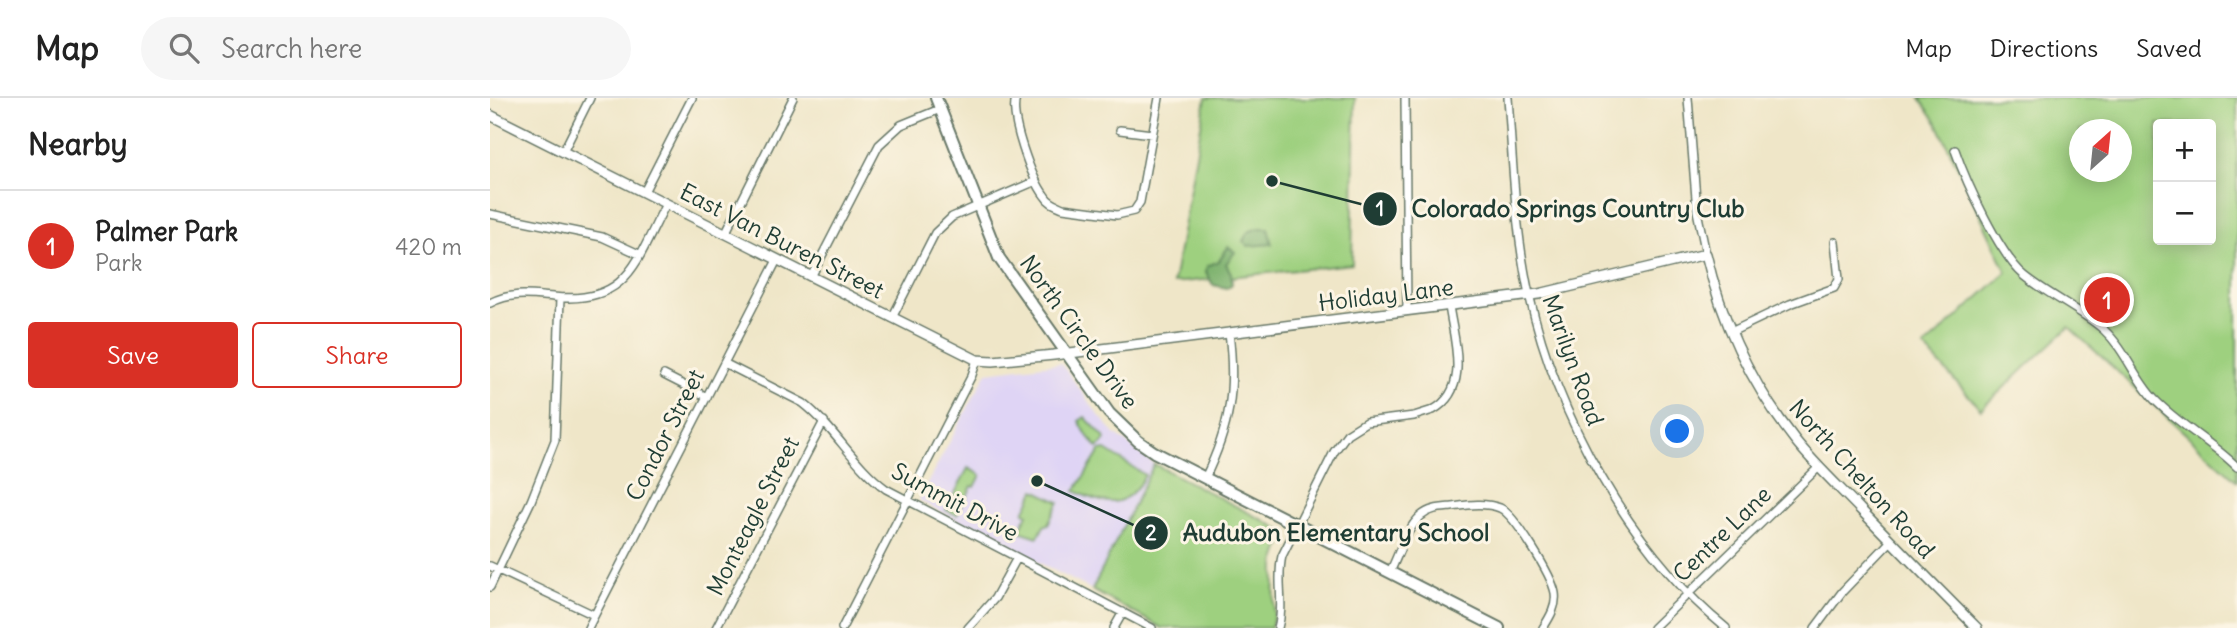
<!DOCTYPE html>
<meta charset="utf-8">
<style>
:root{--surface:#fff;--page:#f6f6f6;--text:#222;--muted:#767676;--line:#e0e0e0;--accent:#d93025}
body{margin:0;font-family:Delius,sans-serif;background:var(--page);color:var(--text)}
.controls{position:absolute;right:21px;top:21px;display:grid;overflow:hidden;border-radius:7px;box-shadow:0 4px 18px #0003}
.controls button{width:63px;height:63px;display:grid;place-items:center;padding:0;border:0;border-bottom:2px solid var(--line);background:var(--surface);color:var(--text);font:35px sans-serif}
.compass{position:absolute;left:1579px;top:21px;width:63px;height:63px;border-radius:50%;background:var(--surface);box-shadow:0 4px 18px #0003;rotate:27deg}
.you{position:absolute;left:1188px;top:334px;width:24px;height:24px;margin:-18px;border:5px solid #fff;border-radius:50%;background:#1a73e8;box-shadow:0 0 0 10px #1a73e833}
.badge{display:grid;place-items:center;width:46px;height:46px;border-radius:50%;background:var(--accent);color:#fff;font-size:23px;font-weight:700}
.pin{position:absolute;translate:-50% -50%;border:4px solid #fff;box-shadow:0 2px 7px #0006}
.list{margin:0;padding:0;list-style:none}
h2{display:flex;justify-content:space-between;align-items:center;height:91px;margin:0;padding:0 28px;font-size:30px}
h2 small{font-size:23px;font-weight:400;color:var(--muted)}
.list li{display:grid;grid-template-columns:46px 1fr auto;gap:21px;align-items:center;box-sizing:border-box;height:112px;padding:0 28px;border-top:2px solid var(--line)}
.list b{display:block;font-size:26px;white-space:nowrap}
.list p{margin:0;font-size:23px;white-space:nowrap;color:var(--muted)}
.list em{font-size:23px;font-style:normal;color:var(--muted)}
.actions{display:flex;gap:14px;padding:21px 28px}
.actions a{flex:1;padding:16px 0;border:2px solid var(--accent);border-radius:7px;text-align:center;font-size:24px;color:var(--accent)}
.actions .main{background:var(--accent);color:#fff}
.icon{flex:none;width:38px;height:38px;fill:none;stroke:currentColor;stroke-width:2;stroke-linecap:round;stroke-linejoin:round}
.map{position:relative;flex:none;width:1747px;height:530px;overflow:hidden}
header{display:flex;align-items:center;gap:42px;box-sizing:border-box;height:98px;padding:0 35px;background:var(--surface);border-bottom:2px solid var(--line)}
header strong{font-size:33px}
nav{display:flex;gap:38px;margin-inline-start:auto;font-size:24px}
.search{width:490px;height:63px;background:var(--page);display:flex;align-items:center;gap:18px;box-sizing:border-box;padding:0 24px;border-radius:38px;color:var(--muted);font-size:26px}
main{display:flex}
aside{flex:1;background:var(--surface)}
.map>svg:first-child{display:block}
</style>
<header>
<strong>Map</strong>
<div class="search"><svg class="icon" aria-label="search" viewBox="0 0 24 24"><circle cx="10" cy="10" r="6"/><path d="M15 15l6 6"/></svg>Search here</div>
<nav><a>Map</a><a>Directions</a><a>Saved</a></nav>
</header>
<main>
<aside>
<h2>Nearby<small></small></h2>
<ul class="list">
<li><span class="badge">1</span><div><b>Palmer Park</b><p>Park</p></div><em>420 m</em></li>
</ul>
<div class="actions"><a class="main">Save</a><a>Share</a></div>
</aside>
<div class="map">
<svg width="1747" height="530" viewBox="0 0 1747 530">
<rect width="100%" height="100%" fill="#fcf5e5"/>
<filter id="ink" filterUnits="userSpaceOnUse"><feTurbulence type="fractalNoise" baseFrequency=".0143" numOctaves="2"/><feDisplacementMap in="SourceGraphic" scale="14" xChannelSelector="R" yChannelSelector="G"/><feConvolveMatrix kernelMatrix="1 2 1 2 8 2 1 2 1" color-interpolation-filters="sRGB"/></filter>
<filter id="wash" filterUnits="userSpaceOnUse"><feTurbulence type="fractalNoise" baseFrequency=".00686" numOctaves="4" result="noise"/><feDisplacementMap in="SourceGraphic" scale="28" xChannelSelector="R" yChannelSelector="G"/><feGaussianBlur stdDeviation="1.57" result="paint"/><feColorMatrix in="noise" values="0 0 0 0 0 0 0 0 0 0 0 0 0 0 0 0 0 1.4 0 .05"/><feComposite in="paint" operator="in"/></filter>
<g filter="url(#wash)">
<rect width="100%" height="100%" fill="#efe6c8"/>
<path fill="#dfd4f5" d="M 571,265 L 607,315 L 625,336 L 664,366 L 602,492 L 430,403 L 430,399 L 497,274 Z"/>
<path fill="#9ed07f" stroke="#5e865a" stroke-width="2" fill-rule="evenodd" d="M 716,0 L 865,0 L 862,166 L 683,185 Z
M 1430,0 L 1747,0 L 1747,383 L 1579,229 L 1491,311 L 1434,249 L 1517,174 L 1447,25 ZM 1668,26 L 1721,26 L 1721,142 L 1668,142 ZM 1590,32 L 1632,32 L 1632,74 L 1590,74 Z
M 595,319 L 614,339 L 615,342 L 608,350 L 598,339 L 589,323 Z
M 616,352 L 655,377 C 637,411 616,409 585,393 L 610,353 Z
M 664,366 L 796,434 L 785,465 L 784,517 L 781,530 L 672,530 L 602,492 Z
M 478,370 L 491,377 L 485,389 L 482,388 L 467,417 L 456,412 Z
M 545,392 L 569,404 L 558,426 L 554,428 L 548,439 L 529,433 L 538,416 L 534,414 Z"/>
<path fill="#7eb26e" stroke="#4e7851" stroke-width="2" d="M 768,130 L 778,130 L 782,146 L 758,148 L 753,143 L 758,134 Z
M 738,149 L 745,154 L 736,166 L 741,175 L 742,186 L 737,190 L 723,187 L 716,174 L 717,168 L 729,163 Z"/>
</g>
<g filter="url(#ink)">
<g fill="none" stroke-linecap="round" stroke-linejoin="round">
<g stroke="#687868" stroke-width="10">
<path id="minor" d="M 526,0 C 519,20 542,81 555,98 C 559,105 566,107 573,110 L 627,117 L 644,113 L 650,104 L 669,0
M 915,0 L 917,213
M 1018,0 C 1023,65 1025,132 1039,196 C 1066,317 1139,451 1236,530
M 1198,0 L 1207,113 L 1216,156
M 630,32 L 662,36
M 1465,52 C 1476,84 1510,158 1535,178 C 1560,198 1590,211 1614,232 C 1635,251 1645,281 1664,301 C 1689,327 1722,344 1747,369
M 73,54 L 100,0
M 154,94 L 202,0
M 0,116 L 112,139 L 149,156
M 235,136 L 303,0
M 321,179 L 389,47 L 411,27 L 450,11
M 0,205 C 22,194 39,197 63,199 C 139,207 146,163 176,106
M 402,220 L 445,135 L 462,119 L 546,83
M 1241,234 L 1300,206 L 1344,190 L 1349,181 L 1345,144
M 234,265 L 313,305 C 345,330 364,368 396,391 L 662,530
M 174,277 L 217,299
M 715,380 C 740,329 746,291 739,235
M 0,468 L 104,517
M 900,474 C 909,456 916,431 931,418 C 940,410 951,410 962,409 C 977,407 995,404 1010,410 C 1025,417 1062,478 1065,495 C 1067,508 1060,519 1053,530
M 0,489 L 41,403 L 65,342 L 70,200
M 98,530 L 287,162
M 226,530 L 334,323
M 352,530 L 482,277 L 487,262
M 478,530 L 505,500 L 527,460
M 624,530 L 633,514
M 788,530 C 795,506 786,482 792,458 L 844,354 L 857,336 L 876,324 L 924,318 L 943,312 C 981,291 964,243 959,208
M 1163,530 L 1329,369
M 1325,530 L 1352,494 L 1401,443"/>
</g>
<g stroke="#687868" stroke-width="12">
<path id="tertiary" d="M 0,17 L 487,262 L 503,263 L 564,257 L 1049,196 L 1216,156 C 1232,225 1262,287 1305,342 C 1325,367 1349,389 1371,412 C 1409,451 1448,491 1487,530"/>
</g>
<g stroke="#687868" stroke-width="14">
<path id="primary" d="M 446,0 L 509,160 L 619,315 L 648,343 L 664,354 L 1009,530"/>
</g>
<use href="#minor" stroke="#fff" stroke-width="7"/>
<use href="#tertiary" stroke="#fff" stroke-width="9"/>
<use href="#primary" stroke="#fff" stroke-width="10"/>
</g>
</g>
<g text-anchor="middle" stroke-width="6" stroke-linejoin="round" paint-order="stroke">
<g font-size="23" fill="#1f3d34" stroke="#fcf5e5">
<text transform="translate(292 143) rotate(27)" y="8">East Van Buren Street</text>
<text transform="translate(896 197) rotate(-7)" y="8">Holiday Lane</text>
<text transform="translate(589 234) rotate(54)" y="8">North Circle Drive</text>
<text transform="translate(1083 262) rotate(70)" y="8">Marilyn Road</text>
<text transform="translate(175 337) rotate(-63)" y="8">Condor Street</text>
<text transform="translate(1372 381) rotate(48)" y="8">North Chelton Road</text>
<text transform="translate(465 404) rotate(28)" y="8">Summit Drive</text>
<text transform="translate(263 418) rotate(-63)" y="8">Monteagle Street</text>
<text transform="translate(1232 436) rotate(-44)" y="8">Centre Lane</text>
</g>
</g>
<path fill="none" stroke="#1f3d34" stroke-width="2.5" d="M782 83L890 111M547 383L661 435"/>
<g fill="#1f3d34" stroke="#fcf5e5" stroke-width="2.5">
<circle cx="782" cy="83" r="7"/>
<circle cx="547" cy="383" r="7"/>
<circle cx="890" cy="111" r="18"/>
<circle cx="661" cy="435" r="18"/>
</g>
<g font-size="21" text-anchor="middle" font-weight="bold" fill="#fff">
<text x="890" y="118">1</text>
<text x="661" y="442">2</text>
</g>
<g font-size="24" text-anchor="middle" font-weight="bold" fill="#1f3d34" stroke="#fcf5e5" stroke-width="6" stroke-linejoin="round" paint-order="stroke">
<text x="1088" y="119">Colorado Springs Country Club</text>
<text x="846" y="443">Audubon Elementary School</text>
</g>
</svg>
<div class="controls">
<button>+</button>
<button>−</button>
</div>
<svg class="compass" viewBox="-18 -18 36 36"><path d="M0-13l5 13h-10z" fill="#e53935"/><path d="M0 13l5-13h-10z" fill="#767676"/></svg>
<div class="you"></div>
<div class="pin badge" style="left:1617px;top:202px">1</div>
</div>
</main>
